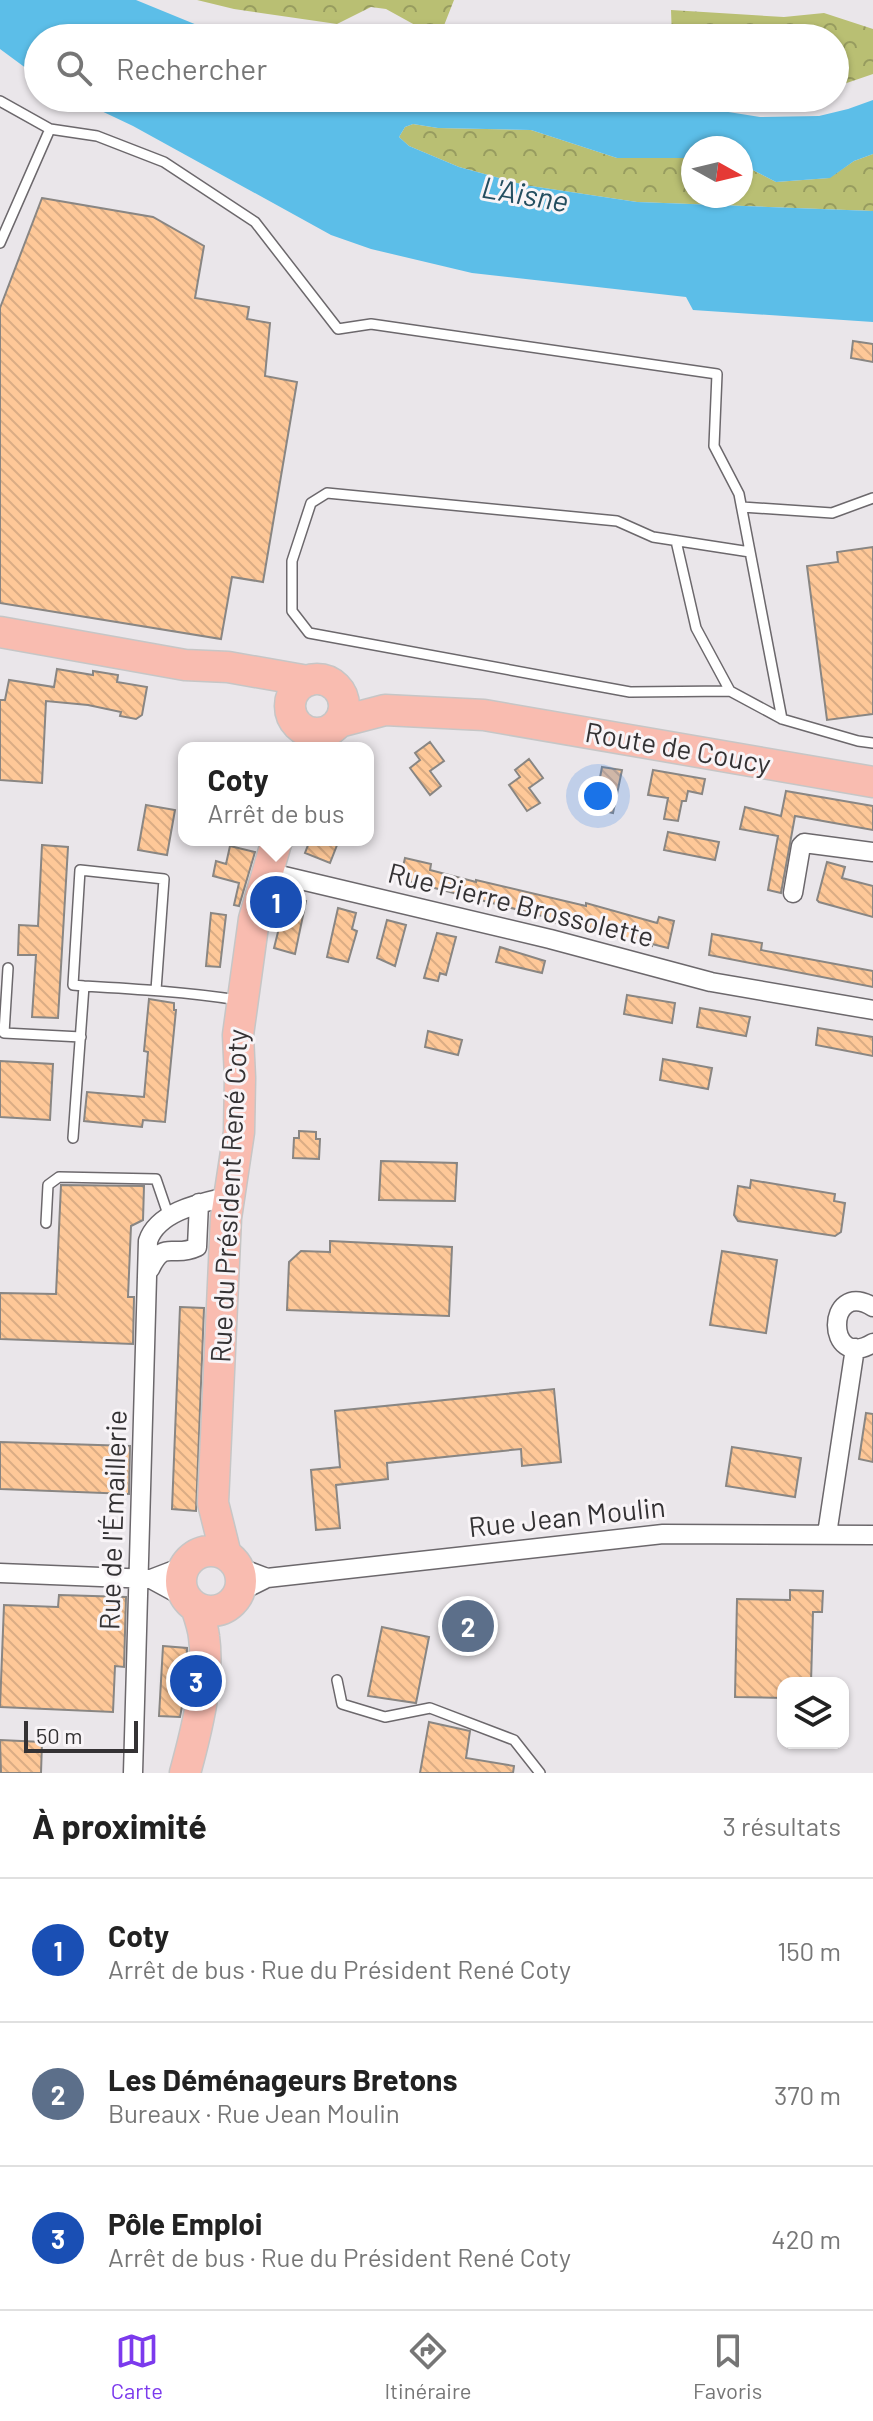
<!DOCTYPE html>
<html lang="fr">
<meta charset="utf-8">
<style>
:root{--surface:#fff;--page:#f6f6f6;--text:#222;--muted:#767676;--line:#e0e0e0;--accent:#7c3aed}
body{margin:0;font-family:Barlow,sans-serif;background:var(--page);color:var(--text)}
.controls{position:absolute;right:24px;bottom:24px;display:grid;overflow:hidden;border-radius:16px;box-shadow:0 2px 6px #0004}
.controls button{width:72px;height:72px;display:grid;place-items:center;padding:0;border:0;border-bottom:2px solid var(--line);background:var(--surface);color:var(--text);font:40px sans-serif}
.compass{position:absolute;left:681px;top:136px;width:72px;height:72px;border-radius:50%;background:var(--surface);box-shadow:0 2px 6px #0004;rotate:98deg}
.scale{position:absolute;left:24px;bottom:20px;width:114px;box-sizing:border-box;padding-left:8px;border:4px solid #343234;border-top:0;font-size:22px;line-height:28px;white-space:nowrap;color:#343234;-webkit-text-stroke:6px #f8f4f7;paint-order:stroke}
.you{position:absolute;left:598px;top:796px;width:28px;height:28px;margin:-20px;border:6px solid #fff;border-radius:50%;background:#1a73e8;box-shadow:0 0 0 12px #1a73e833}
.badge{display:grid;place-items:center;width:52px;height:52px;border-radius:50%;background:var(--accent);color:#fff;font-size:26px;font-weight:700}
.pin{position:absolute;translate:-50% -50%;border:4px solid #fff;box-shadow:0 2px 8px #0006}
.popup{position:absolute;left:178px;top:742px;width:196px;height:104px;box-sizing:border-box;display:grid;place-content:center;border-radius:16px;background:var(--surface);filter:drop-shadow(0 2px 6px #0005);font-size:26px;white-space:nowrap;color:var(--muted)}
.popup b{font-size:30px;color:var(--text)}
.popup::after{content:'';position:absolute;left:50%;top:100%;margin-left:-16px;border:16px solid transparent;border-top-color:var(--surface)}
.list{margin:0;padding:0;list-style:none}
h2{display:flex;justify-content:space-between;align-items:center;height:104px;margin:0;padding:0 32px;font-size:34px}
h2 small{font-size:26px;font-weight:400;color:var(--muted)}
.list li{display:grid;grid-template-columns:52px 1fr auto;gap:24px;align-items:center;box-sizing:border-box;height:144px;padding:0 32px;border-top:2px solid var(--line)}
.list b{display:block;font-size:30px;white-space:nowrap}
.list p{margin:0;font-size:26px;white-space:nowrap;color:var(--muted)}
.list em{font-size:26px;font-style:normal;color:var(--muted)}
.icon{flex:none;width:44px;height:44px;fill:none;stroke:currentColor;stroke-width:2;stroke-linecap:round;stroke-linejoin:round}
.map{position:relative;flex:none;width:873px;height:1773px;overflow:hidden}
.search{position:absolute;background:var(--surface);box-shadow:0 2px 6px #0004;left:24px;right:24px;top:24px;height:88px;display:flex;align-items:center;gap:20px;box-sizing:border-box;padding:0 28px;border-radius:44px;color:var(--muted);font-size:30px}
.sheet{height:536px;background:var(--surface)}
nav{display:flex;justify-content:space-around;align-items:center;box-sizing:border-box;height:112px;border-top:2px solid var(--line);background:var(--surface);font-size:22px;color:var(--muted)}
nav a{display:grid;justify-items:center;gap:4px}
nav .on{color:var(--accent)}
.map>svg:first-child{display:block}
</style>
<div class="map">
<svg width="873" height="1773" viewBox="0 0 873 1773">
<defs>
<pattern id="forest-crowns" width="20" height="18" patternUnits="userSpaceOnUse" patternTransform="scale(2)"><rect width="20" height="18" fill="#b9bf73"/><path d="M2 6a3 3 0 1 1 6 0M12 15a3 3 0 1 1 6 0" fill="none" stroke="#979c5f"/></pattern>
<pattern id="building-back-hatch" width="6" height="6" patternUnits="userSpaceOnUse" patternTransform="scale(2)"><rect width="6" height="6" fill="#fec898"/><path d="M-1 5l2 2M0 0l6 6M5-1l2 2" fill="none" stroke="#daac84"/></pattern>
</defs>
<rect width="100%" height="100%" fill="#eae6ea"/>
<path fill="url(#forest-crowns)" d="M 197,0 L 454,0 L 443,28 L 450,38 L 425,38 L 415,25 L 386,9 L 371,7 L 337,24 L 234,9 Z
M 671,10 L 784,17 L 824,13 L 873,29 L 873,74 L 835,87 L 835,38 L 672,38 Z
M 413,124 L 438,128 L 531,130 L 617,158 L 693,158 L 693,196 L 741,196 L 741,164 L 776,182 L 829,178 L 854,161 L 873,154 L 873,211 L 637,202 L 524,185 L 459,167 L 409,146 L 399,137 L 405,127 Z"/>
<path fill="#5cbee8" d="M 0,0 L 136,0 L 197,25 L 280,38 L 38,38 L 38,77 L 0,49 Z
M 74,98 L 640,98 L 760,117 L 819,116 L 848,109 L 873,100 L 873,154 L 854,161 L 830,178 L 776,182 L 741,164 L 741,148 L 693,148 L 693,158 L 617,158 L 531,130 L 438,128 L 413,124 L 405,127 L 399,137 L 409,146 L 459,167 L 524,185 L 637,202 L 873,211 L 873,322 L 693,310 L 686,297 L 472,273 L 371,249 L 331,235 L 133,126 Z"/>
<path fill="url(#building-back-hatch)" stroke="#898683" stroke-width="2" d="M 42,198 L 153,217 L 204,246 L 195,298 L 249,307 L 247,319 L 270,323 L 265,376 L 297,382 L 263,582 L 232,577 L 221,639 L 0,603 L 0,308 Z
M 853,341 L 873,344 L 873,362 L 851,358 Z
M 873,547 L 873,714 L 827,720 L 807,566 L 838,562 L 837,552 Z
M 57,669 L 93,675 L 93,671 L 118,675 L 117,682 L 147,687 L 142,715 L 136,719 L 120,716 L 121,712 L 88,705 L 46,701 L 42,783 L 0,780 L 0,700 L 5,700 L 9,680 L 54,687 Z
M 430,742 L 444,761 L 430,771 L 441,786 L 430,795 L 410,768 L 420,760 L 415,753 Z
M 529,759 L 543,778 L 529,788 L 540,803 L 527,811 L 509,785 L 520,777 L 515,770 Z
M 602,767 L 622,770 L 613,813 L 594,809 Z
M 653,770 L 705,779 L 702,794 L 688,791 L 686,801 L 682,801 L 678,821 L 664,819 L 668,798 L 648,795 Z
M 786,791 L 873,806 L 873,830 L 795,816 L 781,893 L 768,890 L 778,836 L 740,829 L 745,807 L 781,816 Z
M 146,805 L 175,810 L 167,855 L 138,850 Z
M 668,832 L 719,842 L 715,860 L 664,850 Z
M 310,840 L 339,840 L 330,863 L 305,853 Z
M 42,845 L 68,847 L 58,1018 L 32,1017 L 36,955 L 18,955 L 19,925 L 38,926 Z
M 230,846 L 255,852 L 239,906 L 234,905 L 239,883 L 213,876 L 216,861 L 226,864 Z
M 405,858 L 431,864 L 430,870 L 476,882 L 476,880 L 586,906 L 586,903 L 657,923 L 659,917 L 674,921 L 668,948 L 652,944 L 652,946 L 617,938 L 617,935 L 545,921 L 546,917 L 400,879 Z
M 827,862 L 845,867 L 842,878 L 873,886 L 873,917 L 819,902 L 817,900 Z
M 287,896 L 306,901 L 295,954 L 274,948 Z
M 338,908 L 356,913 L 352,929 L 357,931 L 348,962 L 327,957 Z
M 211,913 L 226,915 L 220,967 L 206,966 Z
M 387,920 L 406,925 L 395,966 L 377,958 Z
M 437,933 L 456,937 L 446,975 L 440,973 L 438,981 L 424,978 Z
M 712,934 L 762,943 L 761,950 L 873,971 L 873,987 L 709,955 Z
M 500,947 L 545,961 L 542,973 L 496,962 Z
M 627,995 L 675,1003 L 672,1023 L 624,1014 Z
M 149,999 L 174,1003 L 174,1010 L 176,1010 L 165,1122 L 143,1120 L 142,1127 L 84,1121 L 87,1092 L 144,1097 L 148,1052 L 144,1051 Z
M 700,1008 L 750,1017 L 746,1036 L 697,1027 Z
M 818,1028 L 873,1037 L 873,1056 L 816,1045 Z
M 428,1031 L 462,1040 L 458,1055 L 425,1047 Z
M 663,1059 L 712,1068 L 708,1089 L 660,1080 Z
M 0,1061 L 53,1064 L 50,1120 L 0,1117 Z
M 299,1131 L 316,1132 L 316,1139 L 320,1139 L 319,1159 L 293,1158 L 294,1138 L 299,1138 Z
M 381,1161 L 457,1163 L 455,1201 L 379,1200 Z
M 751,1180 L 835,1194 L 834,1201 L 845,1203 L 841,1232 L 835,1236 L 738,1221 L 734,1215 L 738,1186 L 750,1188 Z
M 61,1185 L 144,1186 L 143,1220 L 131,1226 L 128,1297 L 134,1297 L 133,1344 L 0,1339 L 0,1293 L 56,1294 Z
M 330,1241 L 452,1247 L 449,1316 L 287,1310 L 289,1262 L 301,1251 L 330,1252 Z
M 722,1251 L 777,1260 L 766,1333 L 710,1325 Z
M 180,1307 L 204,1308 L 196,1511 L 172,1509 Z
M 554,1389 L 561,1462 L 522,1466 L 521,1449 L 387,1463 L 388,1479 L 336,1485 L 340,1528 L 316,1530 L 311,1470 L 340,1467 L 335,1411 Z
M 866,1413 L 873,1414 L 873,1462 L 859,1459 Z
M 0,1442 L 130,1446 L 129,1494 L 0,1489 Z
M 732,1447 L 801,1458 L 795,1497 L 726,1486 Z
M 790,1590 L 823,1591 L 822,1612 L 813,1612 L 811,1683 L 783,1683 L 783,1698 L 735,1697 L 737,1599 L 790,1600 Z
M 59,1595 L 126,1597 L 124,1667 L 115,1666 L 113,1712 L 0,1707 L 4,1605 L 58,1607 Z
M 382,1627 L 429,1637 L 416,1703 L 368,1696 Z
M 163,1646 L 187,1648 L 186,1685 L 180,1717 L 159,1716 Z
M 429,1722 L 470,1731 L 466,1758 L 514,1766 L 513,1773 L 420,1773 Z
M 0,1740 L 42,1742 L 41,1773 L 1,1773 Z"/>
<g fill="none" stroke-linecap="round" stroke-linejoin="round">
<g stroke="#6c686c" stroke-width="12">
<path id="service" d="M 0,101 L 50,129 L 97,136 L 164,162 L 255,222 L 338,329 L 371,324 L 717,374 L 714,446 L 739,494 L 782,719 L 858,741 L 873,743
M 0,243 L 50,129
M 742,507 L 832,513 L 873,498
M 676,541 L 696,628 L 730,691
M 750,552 L 653,537 L 617,521 L 327,493 L 311,503 L 292,561 L 292,611 L 309,633 L 630,692 L 730,691 L 782,719
M 8,968 L 4,1033 L 81,1037
M 156,990 L 164,879 L 80,870 L 73,985 L 84,986 C 136,989 187,992 238,1000
M 73,1138 L 84,986
M 46,1223 L 48,1185 L 59,1177 L 156,1179 L 169,1217
M 337,1680 L 342,1704 L 385,1717 L 430,1708 L 514,1740 L 540,1773"/>
</g>
<g stroke="#6c686c" stroke-width="21">
<path id="minor" d="M 267,872 L 550,939 L 711,982 L 873,1010
M 793,893 L 801,846 L 804,843 L 873,852
M 150,1269 C 165,1238 172,1259 197,1247 L 199,1203
M 873,1307 C 825,1278 825,1372 873,1343
M 827,1534 L 855,1348
M 238,1567 L 267,1578
M 0,1573 L 151,1579 L 185,1566
M 151,1579 L 186,1598
M 239,1592 L 267,1578 L 663,1534 L 873,1535
M 133,1773 L 148,1241 C 157,1213 196,1204 222,1198"/>
</g>
<g stroke="#c6c6c6" stroke-width="33">
<path id="primary" d="M 0,632 L 185,665 L 228,667 L 308,681
M290 706a27 27 0 1 1 54 0a27 27 0 1 1-54 0Z
M 339,722 L 385,710 L 484,715 L 873,782
M181 1581a30 30 0 1 1 60 0a30 30 0 1 1-60 0Z
M 226,1555 L 213,1503 L 226,1218 L 239,1132 L 240,1078 L 238,1035 L 254,919 L 277,840
M 185,1773 C 196,1733 210,1678 204,1637 C 203,1627 199,1616 196,1607"/>
</g>
<use href="#service" stroke="#fff" stroke-width="9"/>
<use href="#minor" stroke="#fff" stroke-width="18"/>
<use href="#primary" stroke="#f9bcb0" stroke-width="30"/>
</g>
<g text-anchor="middle" stroke-width="6" stroke-linejoin="round" paint-order="stroke">
<g font-size="28" fill="#343234" stroke="#f8f4f7">
<text transform="translate(678 748) rotate(10)" y="10">Route de Coucy</text>
<text transform="translate(521 905) rotate(14)" y="10">Rue Pierre Brossolette</text>
<text transform="translate(229 1196) rotate(-87)" y="10">Rue du Président René Coty</text>
<text transform="translate(567 1517) rotate(-6)" y="10">Rue Jean Moulin</text>
<text transform="translate(113 1520) rotate(-88)" y="10">Rue de l'Émaillerie</text>
</g>
<g font-size="30" font-style="italic" fill="#244e60" stroke="#f8f4f7">
<text transform="translate(525 195) rotate(10)" y="10">L'Aisne</text>
</g>
</g>
</svg>
<div class="controls">
<button><svg class="icon" aria-label="layers" viewBox="0 0 24 24"><path d="M12 4l9 5-9 5-9-5zM3 14l9 5 9-5"/></svg></button>
</div>
<svg class="compass" viewBox="-18 -18 36 36"><path d="M0-13l5 13h-10z" fill="#e53935"/><path d="M0 13l5-13h-10z" fill="#767676"/></svg>
<div class="scale">50 m</div>
<div class="you"></div>
<div class="pin badge" style="left:276px;top:902px;background:#1a4fb4">1</div>
<div class="popup"><b>Coty</b>Arrêt de bus</div>
<div class="pin badge" style="left:468px;top:1626px;background:#5c6f8a">2</div>
<div class="pin badge" style="left:196px;top:1681px;background:#1a4fb4">3</div>
<div class="search"><svg class="icon" aria-label="search" viewBox="0 0 24 24"><circle cx="10" cy="10" r="6"/><path d="M15 15l6 6"/></svg>Rechercher</div>
</div>
<section class="sheet">
<h2>À proximité<small>3 résultats</small></h2>
<ul class="list">
<li><span class="badge" style="background:#1a4fb4">1</span><div><b>Coty</b><p>Arrêt de bus · Rue du Président René Coty</p></div><em>150 m</em></li>
<li><span class="badge" style="background:#5c6f8a">2</span><div><b>Les Déménageurs Bretons</b><p>Bureaux · Rue Jean Moulin</p></div><em>370 m</em></li>
<li><span class="badge" style="background:#1a4fb4">3</span><div><b>Pôle Emploi</b><p>Arrêt de bus · Rue du Président René Coty</p></div><em>420 m</em></li>
</ul>
</section>
<nav>
<a class="on"><svg class="icon" aria-label="map" viewBox="0 0 24 24"><path d="M3 6l6-2 6 2 6-2v14l-6 2-6-2-6 2zM9 4v14M15 6v14"/></svg>Carte</a>
<a><svg class="icon" aria-label="directions" viewBox="0 0 24 24"><path d="M12 3l9 9-9 9-9-9zM9 14v-3h6M13 9l2 2-2 2"/></svg>Itinéraire</a>
<a><svg class="icon" aria-label="saved" viewBox="0 0 24 24"><path d="M7 4h10v16l-5-4-5 4z"/></svg>Favoris</a>
</nav>
